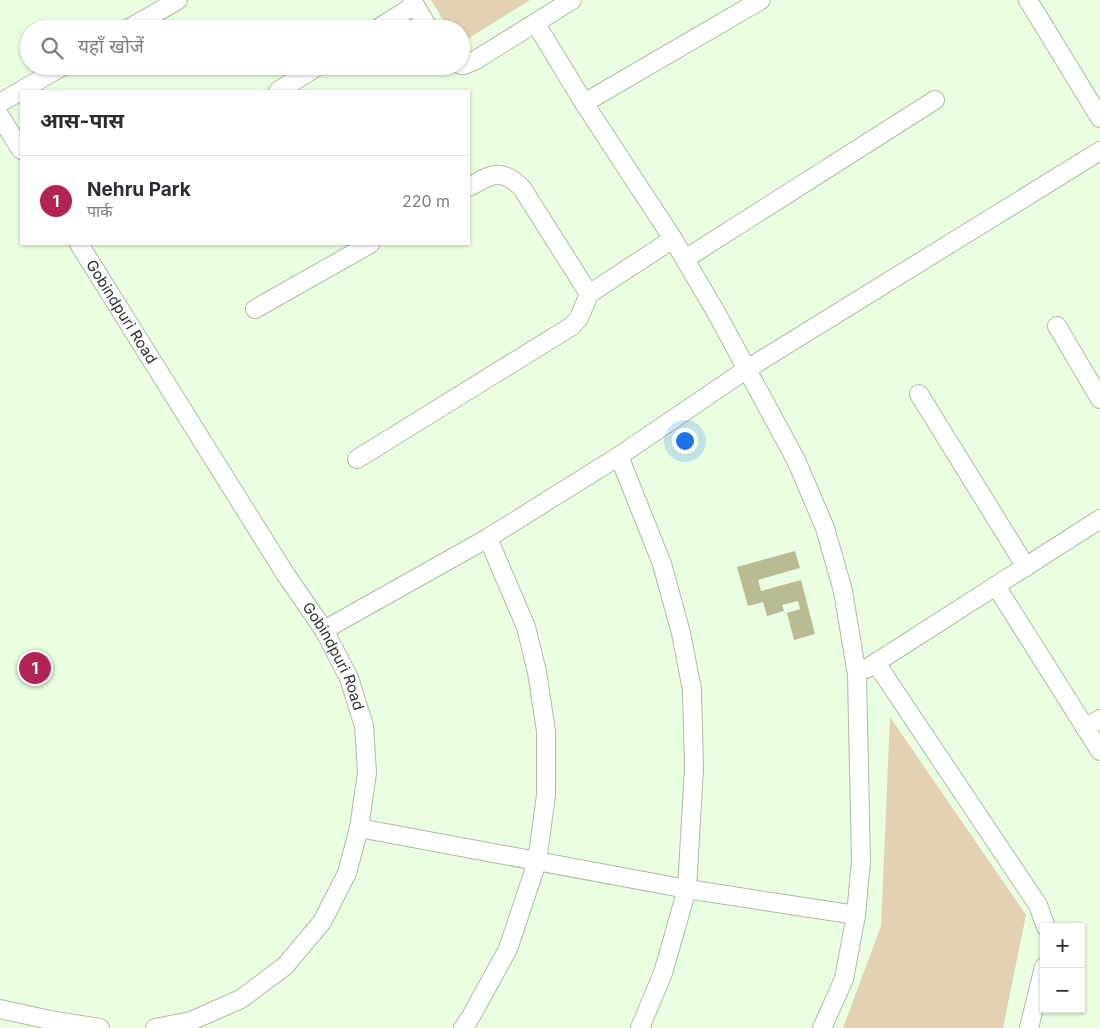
<!DOCTYPE html>
<html lang="hi">
<meta charset="utf-8">
<style>
:root{--surface:#fff;--page:#f2f2f3;--text:#2b2b33;--muted:#7c7c81;--line:#e1e1e2;--accent:#b32456}
body{margin:0;font-family:Inter,"Noto Sans Devanagari",sans-serif;background:var(--page);color:var(--text)}
.controls{position:absolute;right:15px;bottom:15px;display:grid;overflow:hidden;border-radius:0px;box-shadow:0 1px 4px #0004}
.controls button{width:45px;height:45px;display:grid;place-items:center;padding:0;border:0;border-bottom:1px solid var(--line);background:var(--surface);color:var(--text);font:25px sans-serif}
.you{position:absolute;left:684px;top:440px;width:18px;height:18px;margin:-12px;border:4px solid #fff;border-radius:50%;background:#1a73e8;box-shadow:0 0 0 8px #1a73e833}
.badge{display:grid;place-items:center;width:32px;height:32px;border-radius:50%;background:var(--accent);color:#fff;font-size:16px;font-weight:700}
.pin{position:absolute;translate:-50% -50%;border:2px solid #fff;box-shadow:0 1px 5px #0006}
.list{margin:0;padding:0;list-style:none}
h2{display:flex;justify-content:space-between;align-items:center;height:65px;margin:0;padding:0 20px;font-size:21px}
h2 small{font-size:16px;font-weight:400;color:var(--muted)}
.list li{display:grid;grid-template-columns:32px 1fr auto;gap:15px;align-items:center;box-sizing:border-box;height:90px;padding:0 20px;border-top:1px solid var(--line)}
.list b{display:block;font-size:19px;white-space:nowrap}
.list p{margin:0;font-size:16px;white-space:nowrap;color:var(--muted)}
.list em{font-size:16px;font-style:normal;color:var(--muted)}
.icon{flex:none;width:28px;height:28px;fill:none;stroke:currentColor;stroke-width:2;stroke-linecap:round;stroke-linejoin:round}
.map{position:relative;flex:none;width:1100px;height:1028px;overflow:hidden}
.search{position:absolute;background:var(--surface);box-shadow:0 1px 4px #0004;left:20px;top:20px;width:450px;height:55px;display:flex;align-items:center;gap:12px;box-sizing:border-box;padding:0 18px;border-radius:28px;color:var(--muted);font-size:19px}
.panel{position:absolute;background:var(--surface);box-shadow:0 1px 4px #0004;left:20px;top:90px;width:450px;height:155px;border-radius:0px}
.map>svg:first-child{display:block}
</style>
<div class="map">
<svg width="1100" height="1028" viewBox="0 0 1100 1028">
<rect width="100%" height="100%" fill="#eafee1"/>
<path fill="#e2d2b3" d="M 431,0 L 530,0 L 461,43 L 461,29 L 449,29 Z
M 890,717 L 1026,915 L 1003,1028 L 843,1028 L 881,926 Z"/>
<path fill="#b9bb92" d="M 795,551 L 800,568 L 758,580 L 761,591 L 801,580 L 815,634 L 794,640 L 787,613 L 800,609 L 798,601 L 782,605 L 784,611 L 767,616 L 763,602 L 748,606 L 737,567 Z"/>
<g fill="none" stroke-linecap="round" stroke-linejoin="round">
<g stroke="#abbda2" stroke-width="20">
<g id="minor">
<path d="M 412,0 L 429,29"/>
<path d="M 1028,0 L 1100,118"/>
<path d="M 536,24 L 584,103 L 673,239 L 717,314 L 796,460 L 825,528 L 843,591 L 857,675 L 861,861 L 856,915 L 844,979 L 822,1028"/>
<path d="M 128,29 L 178,0"/>
<path d="M 377,29 L 415,5"/>
<path d="M 461,65 L 464,65 L 474,61 L 572,0"/>
<path d="M 278,91 L 318,66"/>
<path d="M 0,103 L 63,66"/>
<path d="M 584,103 L 761,0"/>
<path d="M 0,116 L 21,150"/>
<path d="M 469,187 C 492,174 501,167 522,188 L 589,294"/>
<path id="s1" d="M 79,244 L 286,575 L 324,630 L 349,678 L 364,726 L 367,773 L 359,828 L 347,873 L 322,922 L 285,966 L 241,999 L 191,1021 L 155,1028"/>
<path d="M 685,259 L 935,100"/>
<path d="M 255,309 L 370,244"/>
<path d="M 1057,326 L 1100,399"/>
<path d="M 919,394 L 1026,567"/>
<path d="M 619,456 L 662,564 L 681,633 L 692,690 L 694,768 L 687,889 L 663,973 L 640,1028"/>
<path d="M 357,459 L 572,326 L 579,318 L 589,294 L 673,239"/>
<path d="M 996,586 L 1100,751"/>
<path d="M 324,630 L 488,538 L 619,456 L 747,369 L 1100,151"/>
<path d="M 876,663 L 1038,905 L 1046,927"/>
<path d="M 866,669 L 1100,519"/>
<path d="M 1085,728 L 1100,719"/>
<path d="M 359,828 L 687,889 L 856,915"/>
<path d="M 0,1009 L 50,1020 L 100,1028"/>
<path d="M 463,1028 L 470,1018 L 508,949 L 537,862 L 546,795 L 546,731 L 537,672 L 526,627 L 488,538"/>
<path d="M 1029,1028 L 1044,967"/>
</g>
</g>
<use href="#minor" stroke="#fff" stroke-width="18"/>
</g>
<g text-anchor="middle" stroke-width="4" stroke-linejoin="round" paint-order="stroke">
<g font-size="15" fill="#2b3227" stroke="#eafee1">
<text dy="5" stroke="none"><textPath href="#s1" startOffset="80">Gobindpuri Road</textPath></text>
<text dy="5" stroke="none"><textPath href="#s1" startOffset="485">Gobindpuri Road</textPath></text>
</g>
</g>
</svg>
<div class="controls">
<button>+</button>
<button>−</button>
</div>
<div class="you"></div>
<div class="pin badge" style="left:35px;top:668px">1</div>
<div class="search"><svg class="icon" aria-label="search" viewBox="0 0 24 24"><circle cx="10" cy="10" r="6"/><path d="M15 15l6 6"/></svg>यहाँ खोजें</div>
<section class="panel">
<h2>आस-पास<small></small></h2>
<ul class="list">
<li><span class="badge">1</span><div><b>Nehru Park</b><p>पार्क</p></div><em>220 m</em></li>
</ul>
</section>
</div>
